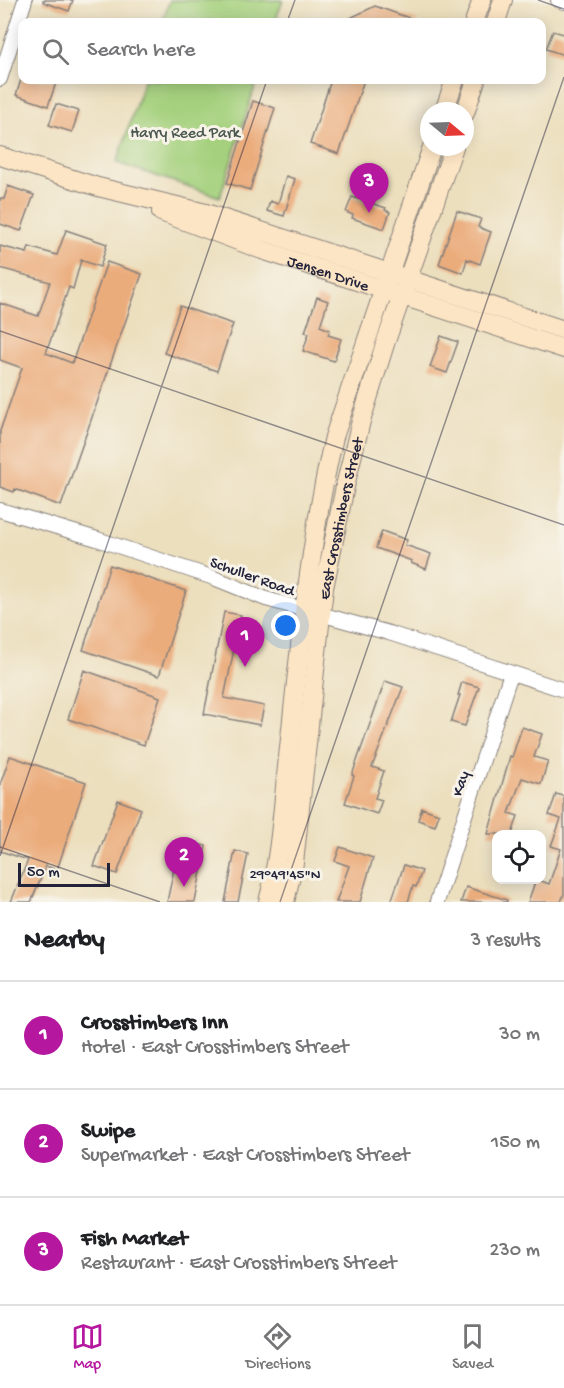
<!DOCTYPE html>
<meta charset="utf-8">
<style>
:root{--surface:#fff;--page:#f2f2f2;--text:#202124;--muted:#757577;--line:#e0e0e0;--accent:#b5179e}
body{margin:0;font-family:"Gochi Hand",sans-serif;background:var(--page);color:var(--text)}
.controls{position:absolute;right:18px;bottom:18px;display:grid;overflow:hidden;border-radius:12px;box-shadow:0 3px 15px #0003}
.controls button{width:54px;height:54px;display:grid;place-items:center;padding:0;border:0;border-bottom:2px solid var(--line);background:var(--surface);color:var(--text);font:30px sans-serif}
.compass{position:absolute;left:420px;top:102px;width:54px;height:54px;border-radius:50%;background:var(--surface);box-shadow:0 3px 15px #0003;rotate:109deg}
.scale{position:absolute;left:18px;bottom:15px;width:92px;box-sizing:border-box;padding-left:6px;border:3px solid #22223b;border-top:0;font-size:16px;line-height:21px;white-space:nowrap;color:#22223b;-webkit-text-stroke:4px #f7f3e8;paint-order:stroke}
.you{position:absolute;left:286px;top:626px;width:21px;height:21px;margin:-15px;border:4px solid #fff;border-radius:50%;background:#1a73e8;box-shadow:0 0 0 9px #1a73e833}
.badge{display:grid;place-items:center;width:39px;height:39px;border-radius:50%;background:var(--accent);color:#fff;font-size:20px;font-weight:700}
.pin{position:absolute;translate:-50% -50px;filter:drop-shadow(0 2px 3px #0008)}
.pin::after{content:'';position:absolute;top:32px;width:21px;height:18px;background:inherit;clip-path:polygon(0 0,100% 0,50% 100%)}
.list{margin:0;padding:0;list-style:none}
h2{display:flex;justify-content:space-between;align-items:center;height:78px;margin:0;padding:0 24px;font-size:26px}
h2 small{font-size:20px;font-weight:400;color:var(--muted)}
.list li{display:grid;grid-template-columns:39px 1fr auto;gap:18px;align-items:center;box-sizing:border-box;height:108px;padding:0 24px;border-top:2px solid var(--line)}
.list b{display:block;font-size:22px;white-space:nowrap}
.list p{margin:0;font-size:20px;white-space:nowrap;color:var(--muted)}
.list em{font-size:20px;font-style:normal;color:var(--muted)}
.icon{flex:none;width:33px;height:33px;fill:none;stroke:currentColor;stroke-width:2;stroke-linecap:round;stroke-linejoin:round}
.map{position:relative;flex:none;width:564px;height:902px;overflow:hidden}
.search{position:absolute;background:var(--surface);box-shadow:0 3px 15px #0003;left:18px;right:18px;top:18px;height:66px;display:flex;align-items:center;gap:15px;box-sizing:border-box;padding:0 21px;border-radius:12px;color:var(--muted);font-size:22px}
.sheet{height:402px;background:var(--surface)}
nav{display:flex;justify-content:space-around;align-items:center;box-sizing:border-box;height:84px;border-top:2px solid var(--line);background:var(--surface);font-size:16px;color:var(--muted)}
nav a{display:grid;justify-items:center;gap:3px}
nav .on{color:var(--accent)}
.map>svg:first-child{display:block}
</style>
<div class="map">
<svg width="564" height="902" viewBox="0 0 564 902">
<rect width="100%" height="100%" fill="#f7f3e8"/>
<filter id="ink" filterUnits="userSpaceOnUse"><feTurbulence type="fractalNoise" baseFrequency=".0167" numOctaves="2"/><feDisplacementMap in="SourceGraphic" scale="12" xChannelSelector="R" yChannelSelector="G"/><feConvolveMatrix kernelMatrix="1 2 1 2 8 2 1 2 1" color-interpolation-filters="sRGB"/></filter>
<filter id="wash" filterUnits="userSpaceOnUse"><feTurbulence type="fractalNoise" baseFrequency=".008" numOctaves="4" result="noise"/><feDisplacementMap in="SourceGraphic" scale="24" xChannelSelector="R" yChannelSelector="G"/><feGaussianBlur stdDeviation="1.35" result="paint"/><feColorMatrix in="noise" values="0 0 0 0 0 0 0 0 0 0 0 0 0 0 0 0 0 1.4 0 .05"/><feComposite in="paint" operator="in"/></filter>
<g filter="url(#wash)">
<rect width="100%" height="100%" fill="#ecdfbe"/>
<path fill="#a5d17e" stroke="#647a5c" stroke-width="1.5" d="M 170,0 L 283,0 L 275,22 L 162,22 Z
M 144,80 L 257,80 L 220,197 L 117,163 Z"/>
<g id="blocks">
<path fill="#ebac7b" d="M 43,0 L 73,0 L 69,11 L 43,2 Z
M 375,6 L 418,21 L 418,22 L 342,22 Z
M 553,31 L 564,34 L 564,55 L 546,49 Z
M 21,80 L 57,80 L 48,106 L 16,95 Z
M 331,80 L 364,80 L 339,154 L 310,144 Z
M 253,101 L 275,108 L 250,190 L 227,183 Z
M 56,104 L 79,111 L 72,132 L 49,125 Z
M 286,176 L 295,179 L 284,216 L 267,211 L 270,201 L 278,204 Z
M 8,186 L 34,195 L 21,231 L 0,224 L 0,198 L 4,199 Z
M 352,197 L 386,208 L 385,210 L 390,212 L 384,229 L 352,218 L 353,215 L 346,212 Z
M 457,211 L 481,219 L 478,227 L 491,232 L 480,264 L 467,259 L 463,273 L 439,264 Z
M 66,230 L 107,244 L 100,267 L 81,260 L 73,289 L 69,287 L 46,353 L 72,363 L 107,262 L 142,274 L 61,506 L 15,489 L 14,492 L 0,487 L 0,431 L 22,368 L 0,360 L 0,303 L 38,316 L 50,282 L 0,268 L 0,246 L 27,253 L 29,247 L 57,255 Z
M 317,297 L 328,301 L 320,326 L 330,330 L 328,335 L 341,339 L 334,361 L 303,351 L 309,333 L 305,332 Z
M 180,306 L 233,324 L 217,371 L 164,353 Z
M 441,336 L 458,342 L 447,373 L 430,367 Z
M 382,531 L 407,540 L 405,545 L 431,554 L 426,569 L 411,563 L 412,561 L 376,548 Z
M 110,565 L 186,591 L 159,676 L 83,650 Z
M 224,612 L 241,615 L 224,698 L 264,706 L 260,725 L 204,714 Z
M 84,670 L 160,697 L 144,745 L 68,719 Z
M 385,681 L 403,687 L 372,767 L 384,771 L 375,798 L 382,800 L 377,814 L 345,803 L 354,776 L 352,775 Z
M 462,682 L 479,687 L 465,726 L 451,722 L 460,695 L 458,695 Z
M 522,727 L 542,734 L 534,757 L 548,761 L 541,784 L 522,778 L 509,813 L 518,816 L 512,834 L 488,834 L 510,756 L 512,757 Z
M 10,756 L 86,782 L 57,870 L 46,866 L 31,902 L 11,902 L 28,860 L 0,851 L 0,785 Z
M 556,794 L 564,796 L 564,894 L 561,902 L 528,902 L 536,879 L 549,884 L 561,849 L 551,846 L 561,819 L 549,815 Z
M 118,800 L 141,809 L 117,874 L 94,866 Z
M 422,808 L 439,814 L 435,826 L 418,820 Z
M 180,840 L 206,846 L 195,902 L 167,902 Z
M 340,847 L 373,858 L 360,902 L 336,902 L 349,866 L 335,861 Z
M 235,851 L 248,854 L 238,902 L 225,902 Z
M 404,865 L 422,871 L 416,887 L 413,886 L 408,902 L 391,902 Z
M 466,887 L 507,900 L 507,902 L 461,902 Z"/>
</g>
</g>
<g filter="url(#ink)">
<use href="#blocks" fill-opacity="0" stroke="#87807c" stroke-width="1.5"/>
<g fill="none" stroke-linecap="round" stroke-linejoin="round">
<g stroke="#87807c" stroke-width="16">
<path id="minor" d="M 558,0 L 564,2
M 0,79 L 25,0
M 0,510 L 97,539 L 214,578 L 266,599 L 389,633 L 564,690
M 437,902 L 511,673"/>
</g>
<g stroke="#87807c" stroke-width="20">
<g id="secondary">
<path d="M 474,22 L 482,0"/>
<path d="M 496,22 L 503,0"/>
<path d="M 444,111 L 455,80"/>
<path d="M 465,113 L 476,80"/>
<path d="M 0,156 L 98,187 L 206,213 L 564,330"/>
<path id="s1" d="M 161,212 L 262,250 L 564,349"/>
<path d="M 268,902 C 281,852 283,799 289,748 C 300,644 310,539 334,437 L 432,147"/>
<path id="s2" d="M 285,902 L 294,863 L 324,588 L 346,482 L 361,421 L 385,344 L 454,147"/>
</g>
</g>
<use href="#minor" stroke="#fff" stroke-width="14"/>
<use href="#secondary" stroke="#fce5c4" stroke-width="18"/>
</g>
</g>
<path fill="none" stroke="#22223b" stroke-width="1.5" stroke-opacity="0.45" d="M 538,0 L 564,9M 287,22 L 295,0M 0,331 L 564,525M 0,847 L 160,902M 0,856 L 267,80M 280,902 L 564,77"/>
<g text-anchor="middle" stroke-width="6" stroke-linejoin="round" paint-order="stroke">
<g font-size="16" fill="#49574f" stroke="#f7f3e8">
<text x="185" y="137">Harry Reed Park</text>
</g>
<g font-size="16" fill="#22223b" stroke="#f7f3e8">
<text dy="6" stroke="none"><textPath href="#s1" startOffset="178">Jensen Drive</textPath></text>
<text dy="6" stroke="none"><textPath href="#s2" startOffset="388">East Crosstimbers Street</textPath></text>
<text transform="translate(253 575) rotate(20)" y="6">Schuller Road</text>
<text transform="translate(459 783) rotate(-72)" y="6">Kay</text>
</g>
</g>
<g font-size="15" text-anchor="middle" fill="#22223b" stroke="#f7f3e8" stroke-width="6" stroke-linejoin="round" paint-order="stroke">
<text x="285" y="878">29°49'45"N</text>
</g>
</svg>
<div class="controls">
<button><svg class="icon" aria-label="locate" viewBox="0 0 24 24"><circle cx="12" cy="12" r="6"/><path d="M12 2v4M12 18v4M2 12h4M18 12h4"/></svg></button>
</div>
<svg class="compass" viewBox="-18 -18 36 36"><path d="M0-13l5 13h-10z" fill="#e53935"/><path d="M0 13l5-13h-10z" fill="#757577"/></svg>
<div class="scale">50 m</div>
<div class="you"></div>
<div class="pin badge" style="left:245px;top:667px">1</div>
<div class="pin badge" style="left:184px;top:887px">2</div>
<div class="pin badge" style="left:369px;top:213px">3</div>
<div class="search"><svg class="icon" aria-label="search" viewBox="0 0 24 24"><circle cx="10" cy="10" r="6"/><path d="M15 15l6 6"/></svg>Search here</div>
</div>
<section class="sheet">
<h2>Nearby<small>3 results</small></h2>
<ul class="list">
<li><span class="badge">1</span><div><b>Crosstimbers Inn</b><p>Hotel · East Crosstimbers Street</p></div><em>30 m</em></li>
<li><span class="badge">2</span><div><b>Swipe</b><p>Supermarket · East Crosstimbers Street</p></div><em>150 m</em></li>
<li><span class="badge">3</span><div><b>Fish Market</b><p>Restaurant · East Crosstimbers Street</p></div><em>230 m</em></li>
</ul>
</section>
<nav>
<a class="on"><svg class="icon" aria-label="map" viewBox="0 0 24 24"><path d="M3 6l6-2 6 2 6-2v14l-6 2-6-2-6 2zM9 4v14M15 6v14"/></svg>Map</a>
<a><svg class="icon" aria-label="directions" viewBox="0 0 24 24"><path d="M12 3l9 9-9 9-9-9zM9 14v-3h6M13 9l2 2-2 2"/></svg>Directions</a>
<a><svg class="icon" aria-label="saved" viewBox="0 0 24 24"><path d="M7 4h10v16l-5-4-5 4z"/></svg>Saved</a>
</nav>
